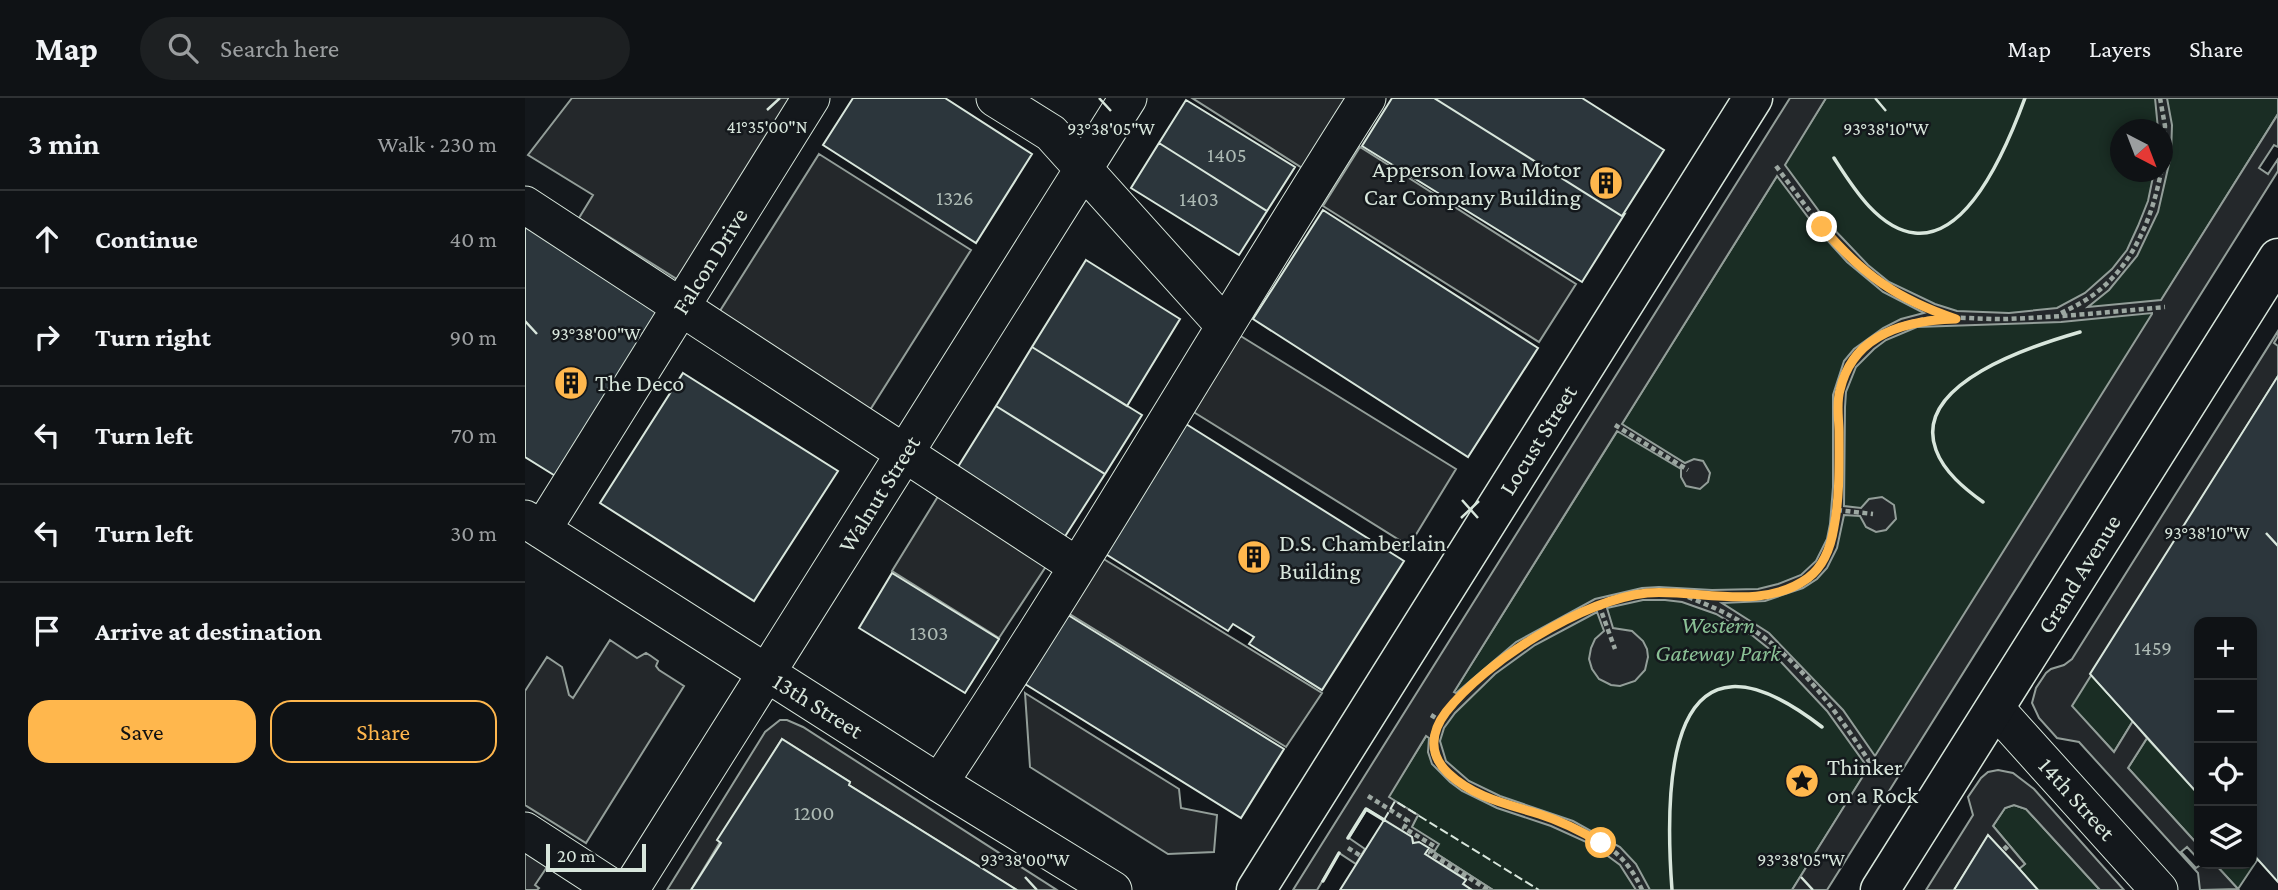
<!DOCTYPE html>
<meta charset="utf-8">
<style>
:root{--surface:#0f1215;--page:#1d2022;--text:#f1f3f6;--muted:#9b9ea0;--line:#2f3234;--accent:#ffb74d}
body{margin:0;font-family:"Crimson Pro",serif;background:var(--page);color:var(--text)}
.controls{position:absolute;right:21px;bottom:21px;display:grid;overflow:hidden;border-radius:14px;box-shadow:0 4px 10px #0003}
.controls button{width:63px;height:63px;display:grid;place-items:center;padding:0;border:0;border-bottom:2px solid var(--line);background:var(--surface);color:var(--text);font:35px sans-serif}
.compass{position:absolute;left:1585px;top:21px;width:63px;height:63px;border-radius:50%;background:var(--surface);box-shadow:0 4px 10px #0003;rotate:138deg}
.scale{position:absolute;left:21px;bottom:18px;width:100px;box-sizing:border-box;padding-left:7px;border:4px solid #d8e6dc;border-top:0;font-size:19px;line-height:24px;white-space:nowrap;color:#d8e6dc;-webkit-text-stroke:5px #14181c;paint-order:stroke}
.stop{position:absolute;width:21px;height:21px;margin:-16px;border:5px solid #ffb74d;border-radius:50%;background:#fff}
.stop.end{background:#ffb74d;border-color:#fff;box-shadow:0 2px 7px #0008}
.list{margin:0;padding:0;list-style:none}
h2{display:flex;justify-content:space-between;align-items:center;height:91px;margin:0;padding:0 28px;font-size:30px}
h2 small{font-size:23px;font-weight:400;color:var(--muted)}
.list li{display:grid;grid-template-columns:46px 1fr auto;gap:21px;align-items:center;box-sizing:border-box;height:98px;padding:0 28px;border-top:2px solid var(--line)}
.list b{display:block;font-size:26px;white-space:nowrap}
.list em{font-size:23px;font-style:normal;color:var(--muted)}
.actions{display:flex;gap:14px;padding:21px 28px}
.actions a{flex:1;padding:16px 0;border:2px solid var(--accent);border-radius:21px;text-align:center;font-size:24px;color:var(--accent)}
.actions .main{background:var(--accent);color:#111}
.icon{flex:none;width:38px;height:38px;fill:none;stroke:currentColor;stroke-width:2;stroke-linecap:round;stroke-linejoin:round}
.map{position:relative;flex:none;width:1753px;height:792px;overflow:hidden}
header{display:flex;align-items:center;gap:42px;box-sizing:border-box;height:98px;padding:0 35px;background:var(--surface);border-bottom:2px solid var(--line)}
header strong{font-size:33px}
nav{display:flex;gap:38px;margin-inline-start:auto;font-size:24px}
.search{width:490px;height:63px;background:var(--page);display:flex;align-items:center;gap:18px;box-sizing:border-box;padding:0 24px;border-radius:38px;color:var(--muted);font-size:26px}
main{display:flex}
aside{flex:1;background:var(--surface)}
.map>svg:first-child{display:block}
</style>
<header>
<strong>Map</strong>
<div class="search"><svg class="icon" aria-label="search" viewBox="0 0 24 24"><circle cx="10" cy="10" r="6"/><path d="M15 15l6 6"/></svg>Search here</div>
<nav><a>Map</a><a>Layers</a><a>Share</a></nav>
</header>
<main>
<aside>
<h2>3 min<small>Walk · 230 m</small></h2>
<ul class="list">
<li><svg class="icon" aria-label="ahead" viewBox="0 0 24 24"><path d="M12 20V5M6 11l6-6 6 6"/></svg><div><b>Continue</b></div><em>40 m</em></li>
<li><svg class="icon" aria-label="right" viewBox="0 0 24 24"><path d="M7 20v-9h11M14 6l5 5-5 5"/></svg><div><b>Turn right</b></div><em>90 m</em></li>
<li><svg class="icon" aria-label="left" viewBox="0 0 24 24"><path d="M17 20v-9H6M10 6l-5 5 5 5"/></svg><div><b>Turn left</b></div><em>70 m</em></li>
<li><svg class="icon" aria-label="left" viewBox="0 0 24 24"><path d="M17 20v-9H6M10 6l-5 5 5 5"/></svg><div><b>Turn left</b></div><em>30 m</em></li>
<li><svg class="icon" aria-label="arrive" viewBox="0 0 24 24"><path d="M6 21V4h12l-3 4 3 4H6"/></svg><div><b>Arrive at destination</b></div></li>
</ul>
<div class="actions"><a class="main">Save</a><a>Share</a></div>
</aside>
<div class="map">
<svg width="1753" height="792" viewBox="0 0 1753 792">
<rect width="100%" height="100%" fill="#14181c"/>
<path fill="#1a2d24" stroke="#939e99" stroke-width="2" fill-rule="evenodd" d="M 1301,0 L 1753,0 L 1753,16 L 1267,792 L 968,792 L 909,754 L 913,746 L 886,729 L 893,717 L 863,699 ZM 1596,32 L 1638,32 L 1638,74 L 1596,74 Z
M 1565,576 L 1608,623 L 1589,654 L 1546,608 Z
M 1622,640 L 1674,697 L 1674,748 L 1603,670 Z
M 1489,707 L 1501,711 L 1575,792 L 1513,792 L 1494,771 L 1500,766 L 1468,728 L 1480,710 Z
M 1727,755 L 1733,761 L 1713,791 L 1690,766 L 1727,766 Z"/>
<path fill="#24282b" stroke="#939e99" stroke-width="2" fill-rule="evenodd" d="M 47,0 L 269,0 L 155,183 L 54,120 L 68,97 L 3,57 Z
M 667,0 L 825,0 L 782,73 Z
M 1265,0 L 1301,0 L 1260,67 L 1302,124 L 1343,167 L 1364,184 L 1410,206 L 1432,213 L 1484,215 L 1532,210 L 1560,195 L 1587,171 L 1602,152 L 1613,128 L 1623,103 L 1629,74 L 1638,74 L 1638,32 L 1633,31 L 1630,0 L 1642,0 L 1647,27 L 1646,57 L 1633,114 L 1612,158 L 1584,192 L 1563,209 L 1636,202 L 1753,16 L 1753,49 L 1749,47 L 1734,70 L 1743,76 L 1753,61 L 1753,73 L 1302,792 L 1267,792 L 1343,670 L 1302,613 L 1243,550 L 1228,538 L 1191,516 L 1157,504 L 1140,502 L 1118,502 L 1082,510 L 1088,530 L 1107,533 L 1118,543 L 1122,551 L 1123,559 L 1120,572 L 1110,583 L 1095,588 L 1086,587 L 1074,581 L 1067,571 L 1064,561 L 1066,550 L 1070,541 L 1079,533 L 1072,514 L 1010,547 L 970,576 L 930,615 L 919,630 L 915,643 L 921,663 L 944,683 L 975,698 L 1048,723 L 1095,749 L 1111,766 L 1125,792 L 1111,792 L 1095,767 L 1068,747 L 1026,728 L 972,710 L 937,693 L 925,684 L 907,666 L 903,654 L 904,640 L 901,638 L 864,699 L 893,717 L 887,729 L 914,746 L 909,754 L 968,792 L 947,792 L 938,786 L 941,781 L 900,756 L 888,745 L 887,739 L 842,711 L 824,740 L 840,751 L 831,766 L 814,755 L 792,792 L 768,792 ZM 1252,78 L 1292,131 L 1322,164 L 1358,194 L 1399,215 L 1376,221 L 1358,230 L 1329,251 L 1319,263 L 1308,297 L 1308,389 L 1305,426 L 1302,441 L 1291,463 L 1276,477 L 1253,486 L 1233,491 L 1187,492 L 1134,489 L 1117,490 L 1070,501 L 991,544 L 931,595 L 929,594 L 1092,333 L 1156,371 L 1156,379 L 1161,388 L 1175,391 L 1183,384 L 1185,375 L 1178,363 L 1169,361 L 1160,365 L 1097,326 ZM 1627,215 L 1627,216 L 1350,658 L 1318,612 L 1244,535 L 1197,505 L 1240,503 L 1278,490 L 1292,481 L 1302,470 L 1312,450 L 1319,417 L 1335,418 L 1341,429 L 1351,434 L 1361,432 L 1371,421 L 1369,407 L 1357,399 L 1344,401 L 1336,410 L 1319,408 L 1320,309 L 1321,294 L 1331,269 L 1349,251 L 1361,242 L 1392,229 L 1536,224 Z
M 835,49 L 1051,186 L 1014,244 L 798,108 Z
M 294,56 L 446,152 L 345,312 L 193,216 Z
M 1753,233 L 1753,238 L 1749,245 L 1753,248 L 1753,278 L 1547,608 L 1589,654 L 1608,623 L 1622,640 L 1603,670 L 1674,748 L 1674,762 L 1662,749 L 1656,754 L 1671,770 L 1677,766 L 1690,766 L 1713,791 L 1675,792 L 1673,775 L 1554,644 L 1532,640 L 1514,620 L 1507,605 L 1511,590 L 1521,575 L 1526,571 L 1539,567 L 1547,561 Z
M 714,237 L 931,371 L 884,448 L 667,313 Z
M 428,374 L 537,444 L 474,540 L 367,473 Z
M 577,460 L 797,595 L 761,649 L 543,515 Z
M 85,542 L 112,560 L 121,555 L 126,558 L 133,563 L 131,568 L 134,572 L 159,588 L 61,745 L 0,707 L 0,593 L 22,559 L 37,569 L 44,597 L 48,600 Z
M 500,595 L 654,691 L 656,710 L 692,717 L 689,754 L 643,756 L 505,669 Z
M 255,622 L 262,622 L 278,629 L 532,792 L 492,792 L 324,687 L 325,684 L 257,641 L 166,792 L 142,792 L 240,634 Z
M 1473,672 L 1488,675 L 1509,691 L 1599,792 L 1575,792 L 1501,711 L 1489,707 L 1480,710 L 1468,728 L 1500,766 L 1494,771 L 1463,738 L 1429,792 L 1401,792 L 1448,717 L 1443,699 L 1456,680 L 1463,674 Z
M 0,747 L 26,763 L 10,787 L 14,790 L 12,792 L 0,792 Z"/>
<path fill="#2c363c" stroke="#d8e6dc" stroke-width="2" d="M 328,0 L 420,0 L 507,56 L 451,145 L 298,47 Z
M 867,0 L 909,0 L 1097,118 L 1099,117 L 1057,184 L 837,48 Z
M 909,0 L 1057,0 L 1139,52 L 1097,118 Z
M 661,2 L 770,69 L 742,113 L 634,45 Z
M 634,45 L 742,113 L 714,157 L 606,90 Z
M 798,112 L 1013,250 L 943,359 L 728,221 Z
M 0,122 L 140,211 L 32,379 L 0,359 Z
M 561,162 L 655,221 L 602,308 L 507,249 Z
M 507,249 L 617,317 L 580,376 L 471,308 Z
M 158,275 L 313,373 L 229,503 L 75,405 Z
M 1753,278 L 1753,784 L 1727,755 L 1727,524 L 1674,524 L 1674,697 L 1565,576 Z
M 471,308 L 580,376 L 539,440 L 431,372 Z
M 661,326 L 879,463 L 797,592 L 724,546 L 729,539 L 708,526 L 703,533 L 579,455 Z
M 367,475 L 474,541 L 440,595 L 334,530 Z
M 543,517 L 759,651 L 716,720 L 500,586 Z
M 257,641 L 325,684 L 324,687 L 492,792 L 166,792 L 196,745 L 192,742 Z
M 859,722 L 887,739 L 888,745 L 894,744 L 904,750 L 900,756 L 941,782 L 938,786 L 947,792 L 815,792 Z
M 1463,737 L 1490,766 L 1513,792 L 1429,792 Z"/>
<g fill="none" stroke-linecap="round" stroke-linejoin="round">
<g stroke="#d8e6dc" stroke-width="39">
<path id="minor" d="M 470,0 L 526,35 L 699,227
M 0,107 L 552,468
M 0,421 L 414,685 L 588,792
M 17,432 L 286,0
M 1470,610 L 1634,792
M 414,685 C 563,461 697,227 842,0
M 0,733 L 91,792
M 105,792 L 603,0"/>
</g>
<g stroke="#d8e6dc" stroke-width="41">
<path id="major" d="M 731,792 L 1228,0
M 1355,792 L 1753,160"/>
</g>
<path stroke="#9da8a2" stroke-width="4.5" stroke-dasharray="5 3.5" stroke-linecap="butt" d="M 1635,0 L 1640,28 L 1638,62
M 1251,68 C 1304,140 1338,189 1427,219
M 1536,215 C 1551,208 1566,200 1578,189 C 1611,160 1628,116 1636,74
M 1090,327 L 1163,372
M 1312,412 L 1348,416
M 1163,499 C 1183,507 1203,515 1221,527 C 1274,560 1316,619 1349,671
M 1074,507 L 1090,551
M 906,617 L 914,622
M 843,698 L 883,723 L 879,730 L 909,748 L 905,755 L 963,792
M 1479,748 L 1485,754
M 823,750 L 836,758
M 1117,792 C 1111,778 1103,766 1092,756 C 1071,737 1040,724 1014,716 C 984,707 916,690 908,654 C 897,599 1053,507 1100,499 C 1153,489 1206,508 1258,492 C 1326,471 1314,383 1314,326 C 1314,307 1313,289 1322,271 C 1334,250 1354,237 1375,228 C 1407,214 1448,222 1482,221 C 1534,219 1587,214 1640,209"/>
<use href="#minor" stroke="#14181c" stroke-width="37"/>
<use href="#major" stroke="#14181c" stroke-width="38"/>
<path stroke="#d8e6dc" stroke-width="2" stroke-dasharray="9 3.5" stroke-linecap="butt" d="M 859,722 L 870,703 L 1014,792"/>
<path stroke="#d8e6dc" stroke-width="3.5" d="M 1309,60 C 1327,88 1353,131 1390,135 C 1446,141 1485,41 1500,0
M 1458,404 C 1440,391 1419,374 1411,352 C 1386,285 1510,247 1555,234
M 823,740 L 841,711 L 859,722
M 798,783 L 814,755
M 1147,792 C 1139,684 1142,509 1297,629"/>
</g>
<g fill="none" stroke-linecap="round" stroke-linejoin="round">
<path stroke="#ffb74d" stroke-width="9" d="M 1076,745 C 1056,733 1036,723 1014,716 C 982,706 948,699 923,675 C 904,657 905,635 921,614 C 961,563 1057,502 1122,495 C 1175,491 1236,514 1283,480 C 1299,468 1306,448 1309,429 C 1315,398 1314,366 1314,334 C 1314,321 1311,305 1315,292 C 1328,236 1381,222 1431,221 C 1372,201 1338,177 1297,129"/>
</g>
<path fill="none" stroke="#d8e6dc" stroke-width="2.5" d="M 574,0 L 586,13M 1350,0 L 1361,13M 242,12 L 255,0M 0,223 L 12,236M 937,402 L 953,420M 936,420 L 954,403M 1741,435 L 1753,448M 500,779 L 512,792M 1276,779 L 1288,792"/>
<defs>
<g id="building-disc" transform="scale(1.75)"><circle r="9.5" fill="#ffb74d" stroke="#14181c"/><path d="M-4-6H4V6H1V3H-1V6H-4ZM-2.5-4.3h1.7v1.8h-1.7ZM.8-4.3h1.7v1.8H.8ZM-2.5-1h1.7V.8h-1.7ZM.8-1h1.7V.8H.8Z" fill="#111"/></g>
<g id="sight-disc" transform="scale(1.75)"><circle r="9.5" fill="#ffb74d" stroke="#14181c"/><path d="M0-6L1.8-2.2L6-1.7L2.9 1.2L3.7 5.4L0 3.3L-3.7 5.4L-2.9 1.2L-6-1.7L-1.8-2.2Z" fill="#111"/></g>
</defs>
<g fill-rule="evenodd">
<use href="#building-disc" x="1081" y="85"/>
<use href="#building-disc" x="46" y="285"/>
<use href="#building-disc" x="729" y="459"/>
<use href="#sight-disc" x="1277" y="683"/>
</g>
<g text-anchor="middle" stroke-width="5" stroke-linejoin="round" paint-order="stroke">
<g font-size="21" fill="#adbab4">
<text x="702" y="64">1405</text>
<text x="430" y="107">1326</text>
<text x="674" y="108">1403</text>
<text x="404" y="542">1303</text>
<text x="1628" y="557">1459</text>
<text x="289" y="722">1200</text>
</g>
<g font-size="24" fill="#d8e6dc" stroke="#14181c" text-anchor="start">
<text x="1056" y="79" text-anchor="end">Apperson Iowa Motor<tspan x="1056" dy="28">Car Company Building</tspan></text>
<text x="70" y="293">The Deco</text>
<text x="754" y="453">D.S. Chamberlain<tspan x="754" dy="28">Building</tspan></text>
<text x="1302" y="677">Thinker<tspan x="1302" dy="28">on a Rock</tspan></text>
</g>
<g font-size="24" fill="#d8e6dc" stroke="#14181c">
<text transform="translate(185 163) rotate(-58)" y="8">Falcon Drive</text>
<text transform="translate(1013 342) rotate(-58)" y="8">Locust Street</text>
<text transform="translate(354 396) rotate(-58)" y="8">Walnut Street</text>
<text transform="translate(1554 476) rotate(-58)" y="8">Grand Avenue</text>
<text transform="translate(293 608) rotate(32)" y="8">13th Street</text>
<text transform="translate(1552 701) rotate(48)" y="8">14th Street</text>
</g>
<g font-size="24" font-style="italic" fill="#8ac095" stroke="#14181c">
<text x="1193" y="535">Western<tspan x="1193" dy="28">Gateway Park</tspan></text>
</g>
</g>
<g font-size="18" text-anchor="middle" fill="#d8e6dc" stroke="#14181c" stroke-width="5" stroke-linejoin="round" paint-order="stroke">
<text x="242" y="35">41°35'00"N</text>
<text x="586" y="37">93°38'05"W</text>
<text x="1361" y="37">93°38'10"W</text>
<text x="71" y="242">93°38'00"W</text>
<text x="1682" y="441">93°38'10"W</text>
<text x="500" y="768">93°38'00"W</text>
<text x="1276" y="768">93°38'05"W</text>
</g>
</svg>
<div class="controls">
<button>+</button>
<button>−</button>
<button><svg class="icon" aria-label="locate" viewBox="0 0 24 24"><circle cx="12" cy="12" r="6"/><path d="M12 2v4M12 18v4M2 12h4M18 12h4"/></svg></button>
<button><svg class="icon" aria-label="layers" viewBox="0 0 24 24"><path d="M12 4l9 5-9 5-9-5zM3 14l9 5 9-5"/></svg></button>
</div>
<svg class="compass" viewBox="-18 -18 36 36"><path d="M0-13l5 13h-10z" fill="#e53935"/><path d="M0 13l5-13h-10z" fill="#9b9ea0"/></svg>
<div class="scale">20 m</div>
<div class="stop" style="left:1076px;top:745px"></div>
<div class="stop end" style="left:1297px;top:129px"></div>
</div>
</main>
